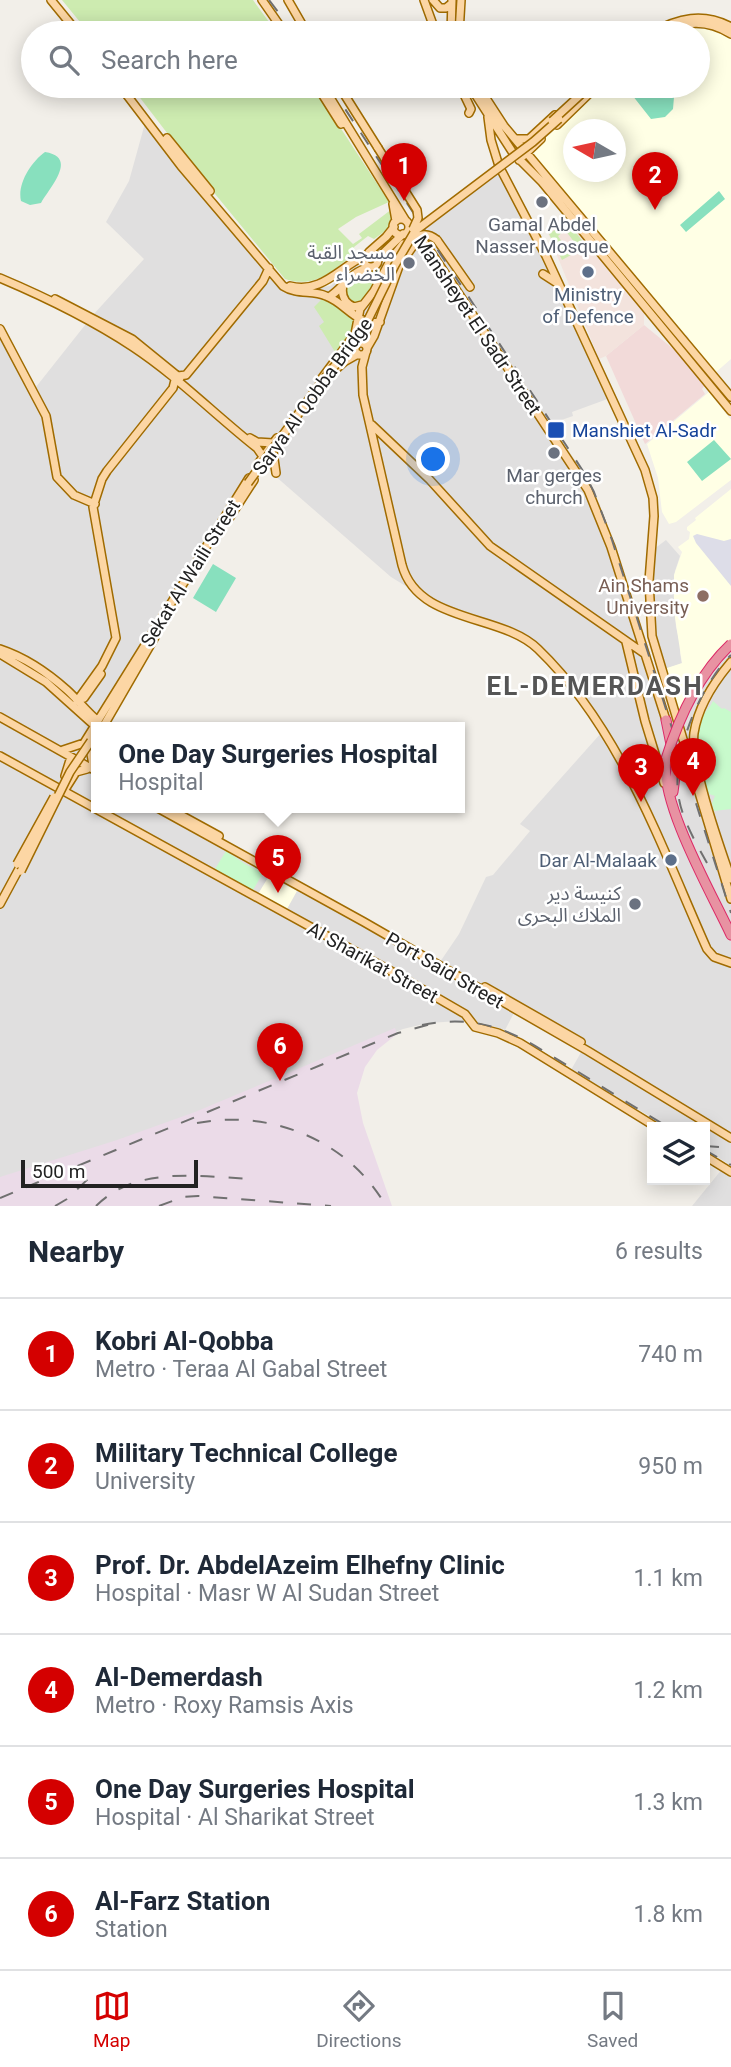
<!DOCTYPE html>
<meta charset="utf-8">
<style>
:root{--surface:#fff;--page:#f6f6f7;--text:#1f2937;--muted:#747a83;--line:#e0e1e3;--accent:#d40000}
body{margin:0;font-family:Roboto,"Noto Sans Arabic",sans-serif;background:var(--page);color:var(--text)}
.controls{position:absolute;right:21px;bottom:21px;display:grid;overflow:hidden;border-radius:0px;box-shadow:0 4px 18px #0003}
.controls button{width:63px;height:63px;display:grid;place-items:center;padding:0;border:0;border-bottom:2px solid var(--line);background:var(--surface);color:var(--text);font:35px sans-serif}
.compass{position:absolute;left:563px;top:119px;width:63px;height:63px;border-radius:50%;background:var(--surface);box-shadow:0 4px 18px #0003;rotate:279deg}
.scale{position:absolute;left:21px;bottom:18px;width:177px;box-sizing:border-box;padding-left:7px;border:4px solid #222;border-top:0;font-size:19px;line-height:24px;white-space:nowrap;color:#222;-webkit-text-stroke:5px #fff;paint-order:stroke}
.you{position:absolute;left:434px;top:460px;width:24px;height:24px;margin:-18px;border:5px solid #fff;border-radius:50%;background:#1a73e8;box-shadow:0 0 0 10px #1a73e833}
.badge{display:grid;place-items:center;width:46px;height:46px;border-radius:50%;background:var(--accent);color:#fff;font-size:23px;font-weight:700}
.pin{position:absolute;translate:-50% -58px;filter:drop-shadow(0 2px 4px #0008)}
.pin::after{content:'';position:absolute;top:37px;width:24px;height:21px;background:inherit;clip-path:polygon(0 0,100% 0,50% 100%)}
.popup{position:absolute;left:91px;top:722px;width:374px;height:91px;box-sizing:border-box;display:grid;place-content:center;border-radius:0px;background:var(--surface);filter:drop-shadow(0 2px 5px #0005);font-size:23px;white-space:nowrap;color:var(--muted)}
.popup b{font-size:26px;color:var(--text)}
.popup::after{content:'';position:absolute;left:50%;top:100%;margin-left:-14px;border:14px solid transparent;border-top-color:var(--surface)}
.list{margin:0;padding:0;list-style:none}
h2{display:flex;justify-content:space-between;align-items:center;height:91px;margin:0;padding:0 28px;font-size:30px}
h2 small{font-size:23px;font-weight:400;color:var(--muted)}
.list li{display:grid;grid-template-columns:46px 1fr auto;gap:21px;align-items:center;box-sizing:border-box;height:112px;padding:0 28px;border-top:2px solid var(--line)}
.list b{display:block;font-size:26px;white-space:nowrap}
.list p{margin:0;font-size:23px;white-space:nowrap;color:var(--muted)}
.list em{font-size:23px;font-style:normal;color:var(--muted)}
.icon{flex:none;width:38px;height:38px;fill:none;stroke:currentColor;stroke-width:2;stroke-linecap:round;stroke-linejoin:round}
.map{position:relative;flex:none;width:731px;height:1206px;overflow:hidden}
.search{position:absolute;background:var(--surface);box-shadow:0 4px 18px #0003;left:21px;right:21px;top:21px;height:77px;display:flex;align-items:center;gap:18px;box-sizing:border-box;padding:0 24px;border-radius:38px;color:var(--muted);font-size:26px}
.sheet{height:763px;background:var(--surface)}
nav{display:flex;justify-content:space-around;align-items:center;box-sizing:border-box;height:98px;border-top:2px solid var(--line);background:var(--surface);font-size:19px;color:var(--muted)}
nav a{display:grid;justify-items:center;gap:4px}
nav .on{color:var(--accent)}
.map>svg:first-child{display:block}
</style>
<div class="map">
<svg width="731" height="1206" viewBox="0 0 731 1206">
<rect width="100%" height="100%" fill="#f2efe9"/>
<path fill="#e0dfdf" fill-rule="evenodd" d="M 147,116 L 283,283 L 302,290 L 330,286 L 395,237 L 419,227 L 502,163 L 613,397 L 572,412 L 573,416 L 550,424 L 586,476 L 600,505 L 673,737 L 694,695 L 731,646 L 731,1206 L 692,1206 L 727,1163 L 705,1149 L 705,1127 L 668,1127 L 571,1070 L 584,1047 L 517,1007 L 505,1030 L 488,1025 L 460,1021 L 428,1023 L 403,1029 L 153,1130 L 0,1187 L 0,335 L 32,392 L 93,315 L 144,259 L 106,222 L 129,181 ZM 262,460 L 274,475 L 391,577 L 443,609 L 518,637 L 539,653 L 602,732 L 520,824 L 530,831 L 493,875 L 486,877 L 459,934 L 440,962 L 166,807 L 96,807 L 96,770 L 77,760 Z
M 666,540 L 680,556 L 675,571 L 673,586 L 676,627 L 681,648 L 680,653 L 682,664 L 664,669 L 654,633 L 651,582 L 654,549 Z"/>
<path fill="#f2dad9" d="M 644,325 L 677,352 L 705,385 L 702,389 L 705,394 L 645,444 L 606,356 Z"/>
<path fill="#ebdbe8" d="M 395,1028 L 397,1034 L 377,1050 L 365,1067 L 357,1093 L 363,1123 L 392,1206 L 0,1206 L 0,1177 L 117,1140 L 195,1112 Z"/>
<path fill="#ffffe5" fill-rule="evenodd" d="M 684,27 L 712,30 L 731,39 L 731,359 L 715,373 L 688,340 L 689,338 L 687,335 L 684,335 L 663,307 L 658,305 L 534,156 L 535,148 L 602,86 L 698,86 L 698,33 L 672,33 ZM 574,130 L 616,130 L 616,172 L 574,172 Z
M 709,392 L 731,420 L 731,480 L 676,522 L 669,524 L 662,512 L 658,478 L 647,444 Z
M 731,489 L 731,643 L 680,721 L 664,669 L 682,663 L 674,611 L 674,575 L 682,552 L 678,547 L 689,539 L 690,532 L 687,530 L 687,527 L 696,520 L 695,518 Z
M 269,876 L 297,891 L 287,909 L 258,894 Z"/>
<path fill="#f3e3dd" d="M 567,219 L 644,311 L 644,325 L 606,356 L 599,359 L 548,233 Z"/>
<path fill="#cdebb0" d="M 62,0 L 253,0 L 277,33 L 89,33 Z
M 131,86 L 313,86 L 389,202 L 356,217 L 338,229 L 353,244 L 362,238 L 359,234 L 392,209 L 395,224 L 374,239 L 368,236 L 354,247 L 355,253 C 333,271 315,289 285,279 L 197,172 Z
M 567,221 L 584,243 L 578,247 L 565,230 L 558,236 L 571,255 L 562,260 L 549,234 Z
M 376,269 L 380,271 C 377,281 369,300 357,303 C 352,305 346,301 341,299 L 338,292 L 359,273 Z
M 325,296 L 353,317 C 356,332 344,341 335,352 L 319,326 L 324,322 L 314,307 Z"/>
<path fill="#c8facc" d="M 713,701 L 722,709 L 724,708 L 731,712 L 731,809 L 714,811 L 712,803 L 715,796 L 709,794 C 702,771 691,745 701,720 C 703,713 710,708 713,701 Z
M 226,851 L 245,864 L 263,873 L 253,890 L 215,869 Z"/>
<path fill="#88e0be" d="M 625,86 L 666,86 L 674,97 L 673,109 L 665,117 L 651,119 Z
M 45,152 C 78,157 51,186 41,203 L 30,205 L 21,201 C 17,184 31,162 45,152 Z
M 719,191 L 725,199 L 686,232 L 680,225 Z
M 714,440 L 731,459 L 702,481 L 687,462 Z
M 213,564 L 236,578 L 216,612 L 193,598 Z"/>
<path fill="#dddde8" d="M 697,534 L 724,541 L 731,539 L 731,586 L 696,543 L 693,536 Z"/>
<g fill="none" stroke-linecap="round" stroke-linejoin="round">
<g stroke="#a06b00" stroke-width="10">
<path id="major" d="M 51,0 L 78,33
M 262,0 L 285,33
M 288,0 L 307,33
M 424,0 L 436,33
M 433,0 L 440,8 L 446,8 L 451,4
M 451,33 L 452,0
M 459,33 L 461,0
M 652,33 C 678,18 703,12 731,27
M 663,33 C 685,20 708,20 731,34
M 120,86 L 181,166 L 283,286 C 297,295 312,290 326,296 C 346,303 356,326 380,322
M 317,86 L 341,124
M 323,86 L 406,221
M 339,86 L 378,148
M 460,86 L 471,109 L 469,113
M 470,86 L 513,153 L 542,182 L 731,411
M 478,86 L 504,126 L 731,397
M 488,117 L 491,140 L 499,166 L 546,256 L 645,470 L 653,498 L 654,516 L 649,581 L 652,636 L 731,899
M 557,125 L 597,86
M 167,138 L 210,191
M 517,139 L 529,139 L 555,115
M 519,160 L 541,139
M 393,204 L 396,221
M393 227a8 8 0 1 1 16 0a8 8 0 1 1-16 0Z
M 408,223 L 422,239 L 457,291 L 588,490 L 611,547 L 666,720
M 437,240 L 470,287
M 369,252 L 386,237 L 394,227
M364 260a7 7 0 1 1 14 0a7 7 0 1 1-14 0Z
M 378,258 L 403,234
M 543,274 L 557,283
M 0,278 C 45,297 92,320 133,347 C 177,376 215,415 257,448 L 264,458
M 343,285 C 341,294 344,303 354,307 L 362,305
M 290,286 C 321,294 339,268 364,256
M 329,297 C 345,287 348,273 370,267
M 55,299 L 132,339 L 180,378
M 0,329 L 46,416 L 57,477 L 74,495 L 95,504
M355 349a6 6 0 1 1 12 0a6 6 0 1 1-12 0Z
M 367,348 L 374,336 L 399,266 L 420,236
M 366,352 L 362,367 L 363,395 L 402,565 C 418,624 501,613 538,649 C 621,729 661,846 707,949 L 714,957 L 731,963
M 334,371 L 344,362 L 358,354
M 178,376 L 186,375 L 263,281 L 269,268
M 322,378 L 355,334 L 360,309 L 374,291 L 391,259 L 403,244
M 372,425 L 429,479 L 490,546 L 645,654
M 250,438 L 257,442 L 273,443
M 273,452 L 276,473
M 257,465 L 277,438
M 230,517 L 254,480
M 626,642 L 645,721 L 664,783
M 0,649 C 24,657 48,673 67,690 C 78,700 87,712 98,721
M 0,654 L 46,682 L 95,726
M 731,662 C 714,682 698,707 694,733 C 690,763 720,847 731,879
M 84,698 L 101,674
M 77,701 L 102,666 L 116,638 L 93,507 L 102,479 L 107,471 L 173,388 L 175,380
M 0,717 L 96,771
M 103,727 L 155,637
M 63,750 L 84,743 L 249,478
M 0,756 L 396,974 L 465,1014 L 475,1027 L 498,1033 L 520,1043 L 656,1127
M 94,770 L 90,749 L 96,738
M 65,776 L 70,760
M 64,791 L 76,772 L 87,769
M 156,807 L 364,922 L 588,1051 L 731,1138
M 166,807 L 219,836
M 0,904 L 21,865
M 485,987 L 581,1042
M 705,1156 L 731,1172"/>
</g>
<g stroke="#dc2a67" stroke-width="11">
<path id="highway" d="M 666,720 L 676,769 L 673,792
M 666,759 C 659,802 712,894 731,935"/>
</g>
<use href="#major" stroke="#fcd6a4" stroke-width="7"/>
<use href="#highway" stroke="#e892a2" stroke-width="9"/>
<path stroke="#707070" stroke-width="2" stroke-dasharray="14 14" stroke-linecap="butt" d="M 269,0 L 294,33
M 330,86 L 583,471 L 594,492 L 612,540 L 731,913
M 707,863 C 696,843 683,821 679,799 C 670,756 701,684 731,655
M 422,1025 C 446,1020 473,1020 496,1028 C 523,1036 547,1054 572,1068 C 604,1088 636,1108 668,1127
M 197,1123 C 271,1109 348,1140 386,1206
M 705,1146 L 731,1148
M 705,1150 L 731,1165
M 0,1198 L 398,1033 L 431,1024
M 55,1206 L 67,1199 L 88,1179
M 96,1206 C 136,1166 197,1176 249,1179
M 159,1206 L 183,1197 L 198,1196 L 331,1206"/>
<g stroke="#a06b00" stroke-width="10" stroke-linecap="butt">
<path id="major-bridge" d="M 552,121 L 590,86
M 378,148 L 417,210 L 418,218 L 413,229
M 411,240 C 421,234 427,232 437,240
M 248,483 L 323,380 L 361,334 L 395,265 L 415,231 L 533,142 L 559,119
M 17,864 L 54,797
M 21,871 L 70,772 L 91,741"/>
</g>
<g stroke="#dc2a67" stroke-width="11" stroke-linecap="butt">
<path id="highway-bridge" d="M 666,759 C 679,717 699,674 731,644"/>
</g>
<use href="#major-bridge" stroke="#fcd6a4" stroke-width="7"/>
<use href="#highway-bridge" stroke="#e892a2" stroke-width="9"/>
</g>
<g fill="#6b7280" stroke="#fff" stroke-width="2.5">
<circle cx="542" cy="202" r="7"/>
<circle cx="409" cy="263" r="7"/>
<circle cx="554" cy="453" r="7"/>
<circle cx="635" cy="904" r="7"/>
</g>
<g fill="#5c6f8a" stroke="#fff" stroke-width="2.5">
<circle cx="588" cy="272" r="7"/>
<circle cx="671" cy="860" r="7"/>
</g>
<rect fill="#1a4fb4" stroke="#fff" stroke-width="2.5" x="547" y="421" width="18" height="18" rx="3.5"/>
<circle fill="#8d6e63" stroke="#fff" stroke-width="2.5" cx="703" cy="596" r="7"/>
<g text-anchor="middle" stroke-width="5" stroke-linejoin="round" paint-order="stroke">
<g font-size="19" fill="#5b616d" stroke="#fff">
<text x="542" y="231">Gamal Abdel<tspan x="542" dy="22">Nasser Mosque</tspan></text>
<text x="395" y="259" text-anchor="end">مسجد القبة<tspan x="395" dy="22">الخضراء</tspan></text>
<text x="554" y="482">Mar gerges<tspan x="554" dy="22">church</tspan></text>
<text x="621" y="900" text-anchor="end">كنيسة دير<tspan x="621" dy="22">الملاك البحرى</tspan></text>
</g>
<g font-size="19" fill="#4e5e75" stroke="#fff">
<text x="588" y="301">Ministry<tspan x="588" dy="22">of Defence</tspan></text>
<text x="657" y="867" text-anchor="end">Dar Al-Malaak</text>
</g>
<g font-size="19" fill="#222" stroke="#fff">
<text transform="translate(478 325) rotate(56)" y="7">Mansheyet El Sadr Street</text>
<text transform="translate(312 396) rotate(-54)" y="7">Sarya Al Qobba Bridge</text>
<text transform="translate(190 573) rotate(-58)" y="7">Sekat Al Waili Street</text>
<text transform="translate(373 962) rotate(29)" y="7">Al Sharikat Street</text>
<text transform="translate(445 970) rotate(30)" y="7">Port Said Street</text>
</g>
<g font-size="19" fill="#164399" stroke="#fff" text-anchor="start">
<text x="572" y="437">Manshiet Al-Sadr</text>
</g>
<g font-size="19" fill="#785e54" stroke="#fff" text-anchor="end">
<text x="689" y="592">Ain Shams<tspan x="689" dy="22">University</tspan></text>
</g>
<g font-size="26" font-weight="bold" letter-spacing="2" fill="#555" stroke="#fff">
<text x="595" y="695">EL-DEMERDASH</text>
</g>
</g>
</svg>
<div class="controls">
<button><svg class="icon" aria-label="layers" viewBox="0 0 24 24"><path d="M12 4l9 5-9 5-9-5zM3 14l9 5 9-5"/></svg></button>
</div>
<svg class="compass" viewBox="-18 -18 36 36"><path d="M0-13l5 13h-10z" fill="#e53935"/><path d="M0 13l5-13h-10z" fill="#747a83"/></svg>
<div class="scale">500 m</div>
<div class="you"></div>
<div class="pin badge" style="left:404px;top:201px">1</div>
<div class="pin badge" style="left:655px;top:210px">2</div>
<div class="pin badge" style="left:641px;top:802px">3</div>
<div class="pin badge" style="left:693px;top:796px">4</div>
<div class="pin badge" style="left:278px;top:893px">5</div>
<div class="popup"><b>One Day Surgeries Hospital</b>Hospital</div>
<div class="pin badge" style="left:280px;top:1081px">6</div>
<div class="search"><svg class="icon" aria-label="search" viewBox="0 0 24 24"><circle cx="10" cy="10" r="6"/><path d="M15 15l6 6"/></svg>Search here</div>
</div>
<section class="sheet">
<h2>Nearby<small>6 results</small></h2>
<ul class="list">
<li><span class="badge">1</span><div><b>Kobri Al-Qobba</b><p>Metro · Teraa Al Gabal Street</p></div><em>740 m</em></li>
<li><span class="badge">2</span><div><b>Military Technical College</b><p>University</p></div><em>950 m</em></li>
<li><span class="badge">3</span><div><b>Prof. Dr. AbdelAzeim Elhefny Clinic</b><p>Hospital · Masr W Al Sudan Street</p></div><em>1.1 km</em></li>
<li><span class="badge">4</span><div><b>Al-Demerdash</b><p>Metro · Roxy Ramsis Axis</p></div><em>1.2 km</em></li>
<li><span class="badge">5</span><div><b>One Day Surgeries Hospital</b><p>Hospital · Al Sharikat Street</p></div><em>1.3 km</em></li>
<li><span class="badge">6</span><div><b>Al-Farz Station</b><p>Station</p></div><em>1.8 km</em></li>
</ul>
</section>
<nav>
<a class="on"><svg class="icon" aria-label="map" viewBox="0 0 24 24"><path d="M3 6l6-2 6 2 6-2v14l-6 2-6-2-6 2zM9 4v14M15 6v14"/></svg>Map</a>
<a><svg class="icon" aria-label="directions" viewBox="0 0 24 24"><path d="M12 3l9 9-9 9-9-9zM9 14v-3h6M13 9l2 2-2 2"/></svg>Directions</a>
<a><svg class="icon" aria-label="saved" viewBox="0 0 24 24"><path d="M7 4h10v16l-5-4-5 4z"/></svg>Saved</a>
</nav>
